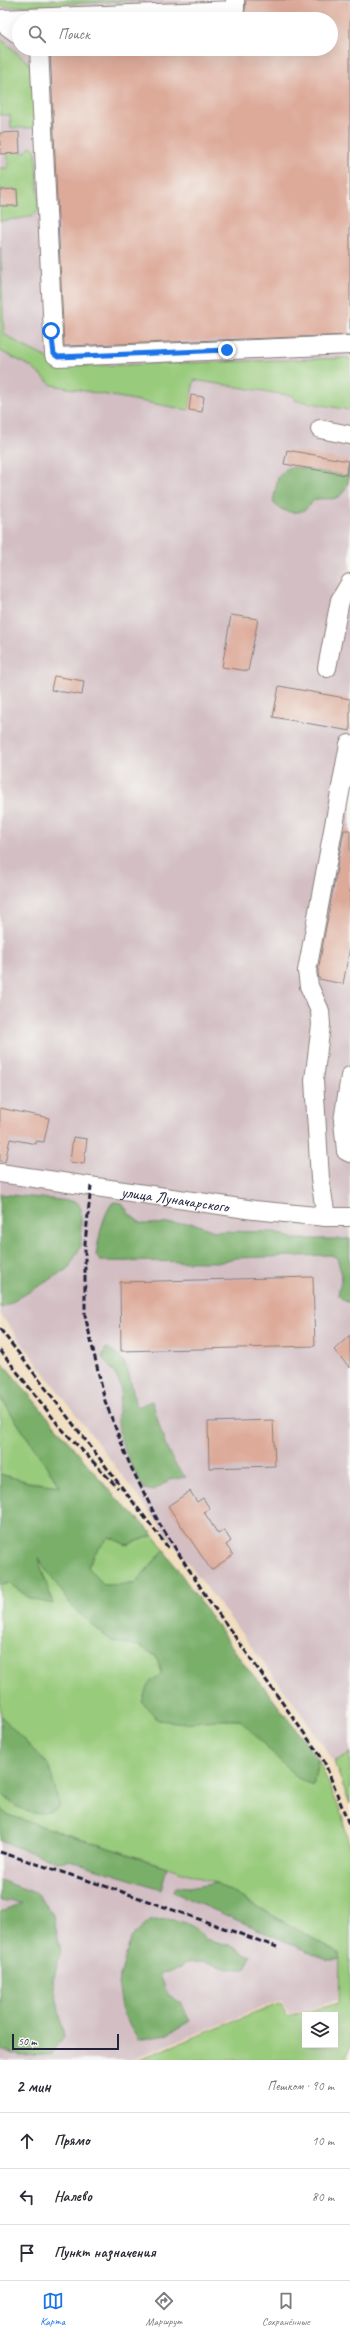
<!DOCTYPE html>
<html lang="ru">
<meta charset="utf-8">
<style>
:root{--surface:#fff;--page:#f2f2f3;--text:#2b2b33;--muted:#7c7c81;--line:#e1e1e2;--accent:#1a73e8}
body{margin:0;font-family:Caveat,sans-serif;background:var(--page);color:var(--text)}
.controls{position:absolute;right:12px;bottom:12px;display:grid;overflow:hidden;border-radius:0px;box-shadow:0 4px 16px #0002}
.controls button{width:36px;height:36px;display:grid;place-items:center;padding:0;border:0;border-bottom:1px solid var(--line);background:var(--surface);color:var(--text);font:20px sans-serif}
.scale{position:absolute;left:12px;bottom:10px;width:107px;box-sizing:border-box;padding-left:4px;border:2px solid #22223b;border-top:0;font-size:11px;line-height:14px;white-space:nowrap;color:#22223b;-webkit-text-stroke:3px #f6f6f2;paint-order:stroke}
.stop{position:absolute;width:12px;height:12px;margin:-9px;border:3px solid #1a73e8;border-radius:50%;background:#fff}
.stop.end{background:#1a73e8;border-color:#fff;box-shadow:0 1px 4px #0008}
.list{margin:0;padding:0;list-style:none}
h2{display:flex;justify-content:space-between;align-items:center;height:52px;margin:0;padding:0 16px;font-size:17px}
h2 small{font-size:13px;font-weight:400;color:var(--muted)}
.list li{display:grid;grid-template-columns:26px 1fr auto;gap:12px;align-items:center;box-sizing:border-box;height:56px;padding:0 16px;border-top:1px solid var(--line)}
.list b{display:block;font-size:15px;white-space:nowrap}
.list em{font-size:13px;font-style:normal;color:var(--muted)}
.icon{flex:none;width:22px;height:22px;fill:none;stroke:currentColor;stroke-width:2;stroke-linecap:round;stroke-linejoin:round}
.map{position:relative;flex:none;width:350px;height:2060px;overflow:hidden}
.search{position:absolute;background:var(--surface);box-shadow:0 4px 16px #0002;left:12px;right:12px;top:12px;height:44px;display:flex;align-items:center;gap:10px;box-sizing:border-box;padding:0 14px;border-radius:22px;color:var(--muted);font-size:15px}
.sheet{height:220px;background:var(--surface)}
nav{display:flex;justify-content:space-around;align-items:center;box-sizing:border-box;height:56px;border-top:1px solid var(--line);background:var(--surface);font-size:11px;color:var(--muted)}
nav a{display:grid;justify-items:center;gap:2px}
nav .on{color:var(--accent)}
.map>svg:first-child{display:block}
</style>
<div class="map">
<svg width="350" height="2060" viewBox="0 0 350 2060">
<rect width="100%" height="100%" fill="#f6f6f2"/>
<filter id="ink" filterUnits="userSpaceOnUse"><feTurbulence type="fractalNoise" baseFrequency=".025" numOctaves="2"/><feDisplacementMap in="SourceGraphic" scale="8" xChannelSelector="R" yChannelSelector="G"/><feConvolveMatrix kernelMatrix="1 2 1 2 8 2 1 2 1" color-interpolation-filters="sRGB"/></filter>
<filter id="wash" filterUnits="userSpaceOnUse"><feTurbulence type="fractalNoise" baseFrequency=".012" numOctaves="4" result="noise"/><feDisplacementMap in="SourceGraphic" scale="16" xChannelSelector="R" yChannelSelector="G"/><feGaussianBlur stdDeviation="0.9" result="paint"/><feColorMatrix in="noise" values="0 0 0 0 0 0 0 0 0 0 0 0 0 0 0 0 0 1.4 0 .05"/><feComposite in="paint" operator="in"/></filter>
<g filter="url(#wash)">
<rect width="100%" height="100%" fill="#f1debf"/>
<path fill="#d2bec3" fill-rule="evenodd" d="M 0,0 L 350,0 L 350,1753 L 334,1762 L 297,1707 L 0,1314 ZM 19,19 L 331,19 L 331,49 L 19,49 Z
M 0,1808 L 8,1815 L 216,1883 L 340,1954 L 338,2000 L 289,2015 L 282,2000 L 130,2060 L 0,2060 Z"/>
<path fill="#99cb7b" stroke="#5e765b" fill-rule="evenodd" d="M 0,0 L 146,0 L 7,7 L 0,5 Z
M 0,38 L 32,66 L 37,123 L 33,128 L 11,128 L 10,115 L 0,115 Z
M 31,146 L 36,150 L 39,210 L 31,217 L 0,221 L 0,206 L 18,206 L 17,189 L 0,190 L 0,168 L 8,168 L 7,153 L 26,152 Z
M 0,246 L 4,334 L 25,347 L 56,362 L 87,366 L 350,358 L 350,410 L 294,400 L 294,396 L 194,380 L 189,410 L 52,385 L 30,366 L 0,351 Z
M 0,1397 L 60,1486 L 28,1482 L 0,1474 Z
M 154,1535 L 164,1550 L 134,1584 L 104,1585 L 88,1567 L 95,1553 L 109,1537 L 127,1545 Z
M 37,1556 L 111,1641 L 140,1646 L 156,1656 L 162,1673 L 148,1684 L 215,1720 L 240,1720 L 313,1785 L 318,1759 L 342,1815 L 350,1850 L 350,2045 L 346,2060 L 137,2060 L 281,2003 L 287,2017 L 339,2003 L 340,1954 L 216,1883 L 8,1815 L 0,1808 L 0,1791 L 16,1808 L 13,1730 L 0,1715 L 0,1586 L 9,1583 L 31,1599 L 53,1604 ZM 305,2015 L 335,2015 L 335,2045 L 305,2045 Z
M 350,1753 L 350,1804 L 334,1762 Z"/>
<path fill="#7aaf6b" stroke="#4e6853" d="M 350,463 C 350,473 349,487 341,495 C 335,501 325,498 317,499 C 311,501 310,506 306,509 C 295,516 279,511 273,502 L 278,477 L 287,468 L 295,467 L 347,476 Z
M 0,1194 L 71,1201 L 78,1203 L 81,1209 L 81,1246 L 68,1269 L 2,1308 L 0,1308 Z
M 113,1202 L 122,1203 L 130,1215 L 142,1224 L 193,1223 L 214,1231 L 275,1232 L 295,1239 L 350,1239 L 350,1303 L 343,1300 L 338,1295 L 342,1275 L 337,1258 L 331,1255 L 234,1258 L 222,1262 L 100,1261 L 96,1255 C 99,1238 102,1216 113,1202 Z
M 106,1348 C 130,1356 131,1385 136,1407 L 152,1401 C 161,1427 165,1458 186,1477 L 169,1480 L 153,1491 L 144,1489 C 133,1470 118,1442 118,1420 C 117,1411 120,1401 121,1392 C 121,1379 110,1367 102,1357 Z
M 0,1360 L 110,1491 L 154,1535 L 127,1545 L 109,1537 L 95,1553 L 88,1567 L 104,1585 L 134,1584 L 164,1550 L 247,1668 L 264,1687 L 318,1759 L 313,1786 L 296,1777 L 240,1720 L 215,1720 L 185,1723 L 158,1720 L 142,1702 L 148,1684 L 162,1673 L 156,1656 L 140,1646 L 111,1641 L 74,1609 L 38,1558 L 53,1604 L 31,1599 L 9,1583 L 0,1586 L 0,1474 L 28,1482 L 60,1486 L 0,1397 Z
M 0,1715 L 49,1766 L 60,1808 C 33,1820 19,1811 0,1791 Z
M 0,1808 L 8,1815 L 167,1867 L 161,1889 L 69,1860 L 58,1862 L 0,1841 Z
M 0,1880 L 38,1894 L 53,1915 L 61,1951 L 53,1980 L 64,2036 L 51,2055 L 20,2056 L 0,2049 L 0,2006 L 2,2001 L 0,2001 L 0,1912 L 22,1903 L 0,1900 Z
M 216,1883 L 340,1954 L 340,1960 L 328,1960 L 173,1892 L 176,1887 L 189,1888 Z
M 166,1919 C 184,1921 194,1924 205,1939 L 229,1945 L 251,1956 L 245,1969 L 229,1969 L 203,1962 L 186,1963 L 172,1972 L 160,1973 L 167,1994 L 181,2002 L 190,2021 L 166,2035 L 138,2040 L 123,2013 L 118,1983 L 131,1937 L 149,1921 Z"/>
<g id="blocks">
<path fill="#ddaa9a" d="M 246,0 L 350,0 L 350,335 L 64,346 L 50,49 L 331,49 L 331,19 L 242,19 L 245,10 Z
M 19,132 L 20,153 L 0,154 L 0,133 Z
M 17,189 L 18,206 L 0,206 L 0,190 Z
M 191,395 L 204,397 L 202,412 L 189,410 Z
M 287,450 L 348,461 L 346,475 L 284,464 Z
M 231,615 L 258,619 L 248,671 L 222,667 Z
M 54,676 L 84,681 L 82,695 L 51,690 Z
M 279,686 L 350,699 L 350,731 L 273,717 Z
M 344,830 L 350,830 L 350,947 L 343,984 L 319,979 L 318,971 Z
M 0,1108 L 49,1118 L 44,1142 L 36,1141 L 36,1144 L 10,1139 L 5,1162 L 0,1161 Z
M 73,1137 L 87,1139 L 84,1164 L 70,1162 Z
M 313,1277 L 315,1346 L 121,1351 L 120,1282 Z
M 350,1335 L 350,1368 L 334,1350 Z
M 273,1420 L 275,1466 L 209,1468 L 208,1422 Z
M 190,1491 L 197,1502 L 203,1498 L 210,1509 L 204,1512 L 218,1534 L 224,1530 L 231,1541 L 226,1545 L 233,1555 L 211,1570 L 168,1506 Z"/>
</g>
</g>
<g filter="url(#ink)">
<use href="#blocks" fill-opacity="0" stroke="#8a807d" stroke-width="1"/>
<g fill="none" stroke-linecap="round" stroke-linejoin="round">
<g stroke="#8a807d" stroke-width="20">
<g id="minor">
<path d="M 0,19 L 235,10 L 235,0"/>
<path d="M 0,21 L 19,35"/>
<path d="M 39,49 L 54,354 L 58,357 L 350,345"/>
<path d="M 320,429 L 350,435"/>
<path d="M 327,668 L 340,600 L 350,583"/>
<path d="M 350,1076 L 343,1121 L 346,1151 L 350,1153"/>
<path id="s1" d="M 0,1173 L 254,1210 L 326,1217 L 350,1217"/>
<path d="M 326,1217 L 320,1179 L 314,1080 L 321,1025 L 320,1011 L 309,986 L 307,971 L 349,744"/>
</g>
</g>
<use href="#minor" stroke="#fff" stroke-width="18"/>
<path stroke="#22223b" stroke-width="3" stroke-dasharray="6 3" stroke-linecap="butt" d="M 91,1186 L 85,1243 L 85,1315 L 105,1401 L 130,1465 L 159,1523 L 208,1599 L 324,1761 L 350,1827
M 0,1329 L 170,1550
M 0,1350 L 60,1427 L 118,1488
M 0,1852 L 117,1890 L 277,1947"/>
</g>
</g>
<g fill="none" stroke-linecap="round" stroke-linejoin="round" filter="url(#ink)">
<path stroke="#1a73e8" stroke-width="5" d="M 51,331 L 54,354 L 58,357 L 227,350"/>
</g>
<g text-anchor="middle" stroke-width="3" stroke-linejoin="round" paint-order="stroke">
<g font-size="16" fill="#22223b" stroke="#f6f6f2">
<text dy="6" stroke="none"><textPath href="#s1" startOffset="177">улица Луначарского</textPath></text>
</g>
</g>
</svg>
<div class="controls">
<button><svg class="icon" aria-label="layers" viewBox="0 0 24 24"><path d="M12 4l9 5-9 5-9-5zM3 14l9 5 9-5"/></svg></button>
</div>
<div class="scale">50 m</div>
<div class="stop" style="left:51px;top:331px"></div>
<div class="stop end" style="left:227px;top:350px"></div>
<div class="search"><svg class="icon" aria-label="search" viewBox="0 0 24 24"><circle cx="10" cy="10" r="6"/><path d="M15 15l6 6"/></svg>Поиск</div>
</div>
<section class="sheet">
<h2>2 мин<small>Пешком · 90 m</small></h2>
<ul class="list">
<li><svg class="icon" aria-label="ahead" viewBox="0 0 24 24"><path d="M12 20V5M6 11l6-6 6 6"/></svg><div><b>Прямо</b></div><em>10 m</em></li>
<li><svg class="icon" aria-label="left" viewBox="0 0 24 24"><path d="M17 20v-9H6M10 6l-5 5 5 5"/></svg><div><b>Налево</b></div><em>80 m</em></li>
<li><svg class="icon" aria-label="arrive" viewBox="0 0 24 24"><path d="M6 21V4h12l-3 4 3 4H6"/></svg><div><b>Пункт назначения</b></div></li>
</ul>
</section>
<nav>
<a class="on"><svg class="icon" aria-label="map" viewBox="0 0 24 24"><path d="M3 6l6-2 6 2 6-2v14l-6 2-6-2-6 2zM9 4v14M15 6v14"/></svg>Карта</a>
<a><svg class="icon" aria-label="directions" viewBox="0 0 24 24"><path d="M12 3l9 9-9 9-9-9zM9 14v-3h6M13 9l2 2-2 2"/></svg>Маршрут</a>
<a><svg class="icon" aria-label="saved" viewBox="0 0 24 24"><path d="M7 4h10v16l-5-4-5 4z"/></svg>Сохранённые</a>
</nav>
